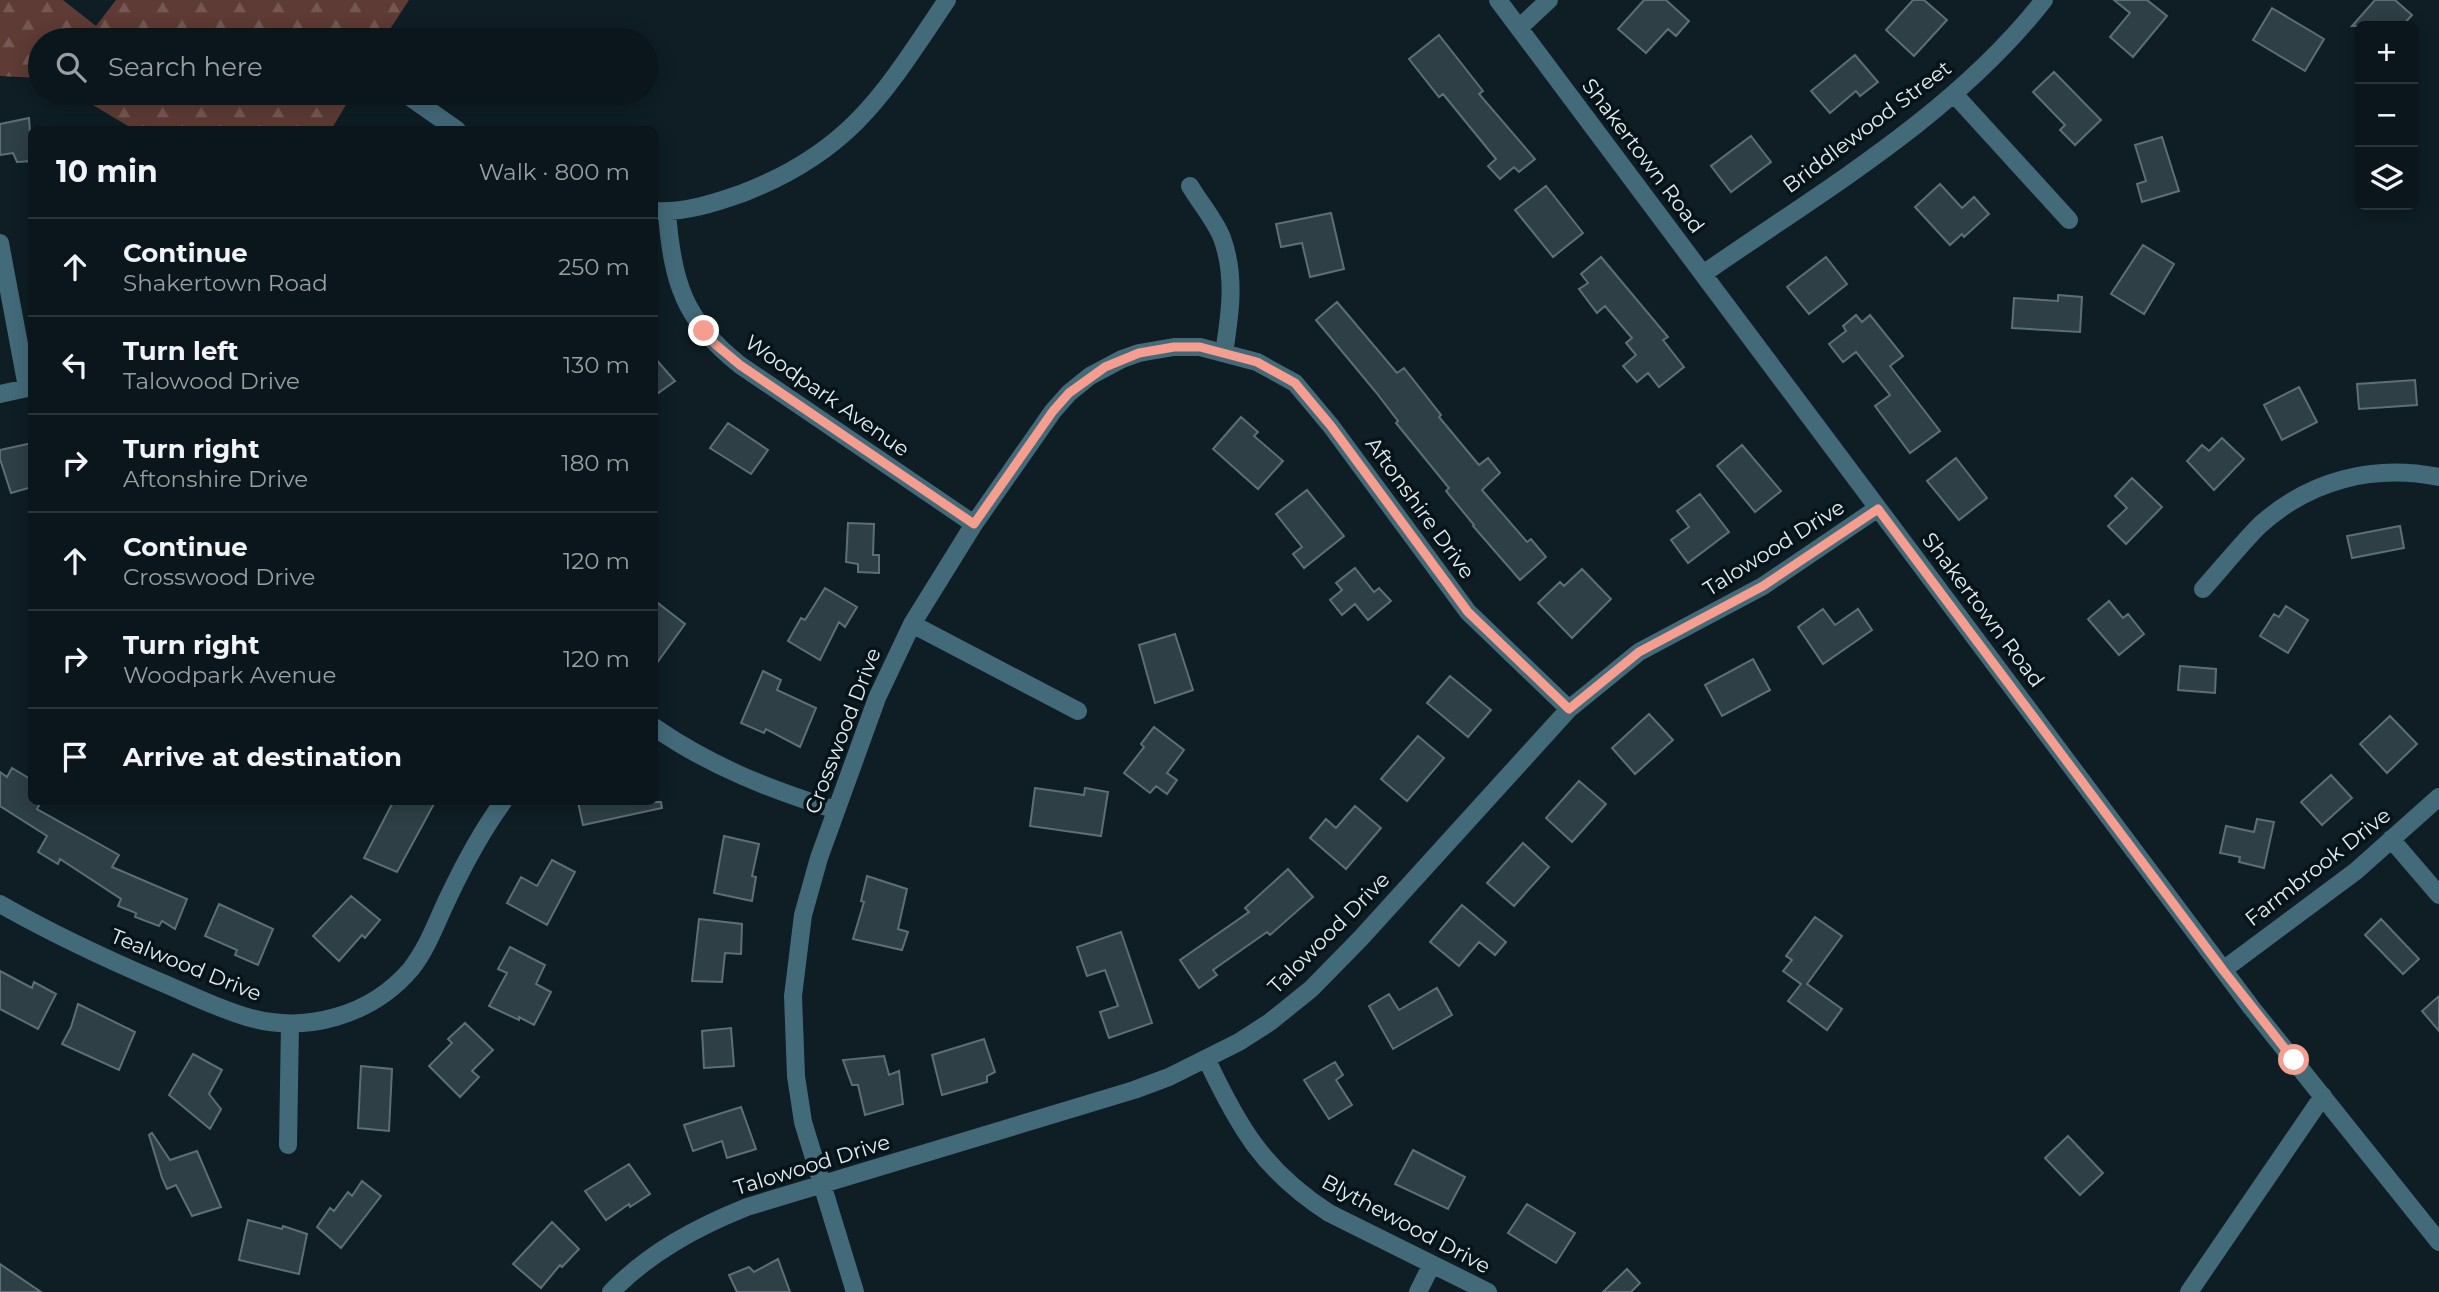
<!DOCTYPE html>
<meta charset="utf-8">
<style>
:root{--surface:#0a161b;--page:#131f24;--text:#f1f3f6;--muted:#999fa3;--line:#2a353a}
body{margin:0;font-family:Montserrat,sans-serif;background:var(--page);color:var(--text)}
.controls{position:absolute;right:21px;top:21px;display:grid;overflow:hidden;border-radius:10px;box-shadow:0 4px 18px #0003}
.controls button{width:63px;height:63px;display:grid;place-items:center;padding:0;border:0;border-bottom:2px solid var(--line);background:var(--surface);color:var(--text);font:35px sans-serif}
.stop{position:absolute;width:21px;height:21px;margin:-16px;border:5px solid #f59d8e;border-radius:50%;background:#fff}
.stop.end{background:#f59d8e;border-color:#fff;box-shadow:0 2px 7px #0008}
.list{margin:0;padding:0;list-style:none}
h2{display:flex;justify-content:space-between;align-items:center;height:91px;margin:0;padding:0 28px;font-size:30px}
h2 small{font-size:23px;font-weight:400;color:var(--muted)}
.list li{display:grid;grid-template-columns:46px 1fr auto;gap:21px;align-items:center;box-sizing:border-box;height:98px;padding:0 28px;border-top:2px solid var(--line)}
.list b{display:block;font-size:26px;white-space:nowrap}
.list p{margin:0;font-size:23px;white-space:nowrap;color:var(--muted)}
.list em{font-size:23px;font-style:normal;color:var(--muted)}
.icon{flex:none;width:38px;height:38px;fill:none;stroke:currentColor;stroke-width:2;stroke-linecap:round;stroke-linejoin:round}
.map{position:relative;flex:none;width:2439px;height:1292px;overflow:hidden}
.search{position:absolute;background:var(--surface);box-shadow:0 4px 18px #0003;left:28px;top:28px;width:630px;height:77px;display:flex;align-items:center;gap:18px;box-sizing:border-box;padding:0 24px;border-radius:38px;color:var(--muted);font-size:26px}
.panel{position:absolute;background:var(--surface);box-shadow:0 4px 18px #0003;left:28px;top:126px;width:630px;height:679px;border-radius:10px}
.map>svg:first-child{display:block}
</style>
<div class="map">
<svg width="2439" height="1292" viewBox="0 0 2439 1292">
<defs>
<pattern id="forest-firs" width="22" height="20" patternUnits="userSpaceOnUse" patternTransform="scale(1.75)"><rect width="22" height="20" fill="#5e3b35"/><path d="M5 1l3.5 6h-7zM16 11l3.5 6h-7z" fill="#755853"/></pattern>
</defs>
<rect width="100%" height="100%" fill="#0e1e24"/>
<path fill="url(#forest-firs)" d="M 0,0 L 63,0 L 96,26 L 116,0 L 409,0 L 383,40 L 40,40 L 40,78 L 0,76 Z
M 73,93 L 353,93 L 331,130 L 133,129 Z"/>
<path fill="#2e3f45" stroke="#5d6f76" stroke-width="2" d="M 1644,0 L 1666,0 L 1689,21 L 1676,36 L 1668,29 L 1646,53 L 1618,29 Z
M 1913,0 L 1924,0 L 1947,20 L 1914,56 L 1886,30 Z
M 2114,0 L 2147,0 L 2167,16 L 2133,57 L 2110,37 L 2130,13 Z
M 2375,0 L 2395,0 L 2412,15 L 2402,26 L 2352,26 Z
M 2272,8 L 2324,39 L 2305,71 L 2253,40 Z
M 1439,35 L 1483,91 L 1479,94 L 1535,159 L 1519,172 L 1514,167 L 1500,179 L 1488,166 L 1496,159 L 1443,94 L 1439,97 L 1409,59 Z
M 1855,55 L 1878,82 L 1860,96 L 1856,91 L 1830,113 L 1811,91 Z
M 2054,72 L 2101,120 L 2075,145 L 2060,130 L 2065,125 L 2033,92 Z
M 29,118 L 32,161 L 17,162 L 13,153 L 0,155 L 0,124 Z
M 1751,136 L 1771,162 L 1731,192 L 1711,166 Z
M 2162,137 L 2179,191 L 2142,202 L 2137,184 L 2146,181 L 2135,145 Z
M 1940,184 L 1962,208 L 1974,197 L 1989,214 L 1964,237 L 1962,234 L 1950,245 L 1915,207 Z
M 1546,186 L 1583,233 L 1553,257 L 1515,210 Z
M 1331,213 L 1344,269 L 1310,277 L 1302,243 L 1281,247 L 1276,224 Z
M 2143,245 L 2174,264 L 2144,314 L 2111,294 Z
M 1601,257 L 1668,337 L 1663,340 L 1684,367 L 1659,387 L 1648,373 L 1637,382 L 1623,366 L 1636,355 L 1626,343 L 1632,338 L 1605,306 L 1597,313 L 1579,289 L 1588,283 L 1581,274 Z
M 1826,257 L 1847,284 L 1809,314 L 1787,287 Z
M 2058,295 L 2082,297 L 2080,332 L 2012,328 L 2014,298 L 2058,301 Z
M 1337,302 L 1397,373 L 1404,368 L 1441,415 L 1439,417 L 1479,465 L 1488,458 L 1500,473 L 1482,490 L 1527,542 L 1531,539 L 1546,557 L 1520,580 L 1473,526 L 1474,525 L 1446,491 L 1449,488 L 1396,423 L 1398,421 L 1375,391 L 1316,320 Z
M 1856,315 L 1862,322 L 1870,315 L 1903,356 L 1890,366 L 1940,431 L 1910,453 L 1875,406 L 1890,395 L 1856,352 L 1843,362 L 1829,344 L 1846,331 L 1843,326 Z
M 654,357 L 675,381 L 654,396 Z
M 2415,380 L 2417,405 L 2359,409 L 2357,384 Z
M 2299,387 L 2317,422 L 2282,440 L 2264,405 Z
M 1241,417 L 1258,432 L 1254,436 L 1283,461 L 1258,489 L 1213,449 Z
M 728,423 L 768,450 L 751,474 L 710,448 Z
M 2222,438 L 2244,459 L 2214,490 L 2187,461 L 2202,445 L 2209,451 Z
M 32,443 L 32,487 L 11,493 L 0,459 L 0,450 Z
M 1742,445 L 1781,491 L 1755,512 L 1717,466 Z
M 1956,458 L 1987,498 L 1959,520 L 1927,481 Z
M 2132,478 L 2162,507 L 2126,544 L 2108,526 L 2127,508 L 2115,496 Z
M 1307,490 L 1344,536 L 1304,568 L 1293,554 L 1302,547 L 1276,514 Z
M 1700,494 L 1729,532 L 1688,563 L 1671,540 L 1689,527 L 1677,511 Z
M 848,523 L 874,524 L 873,555 L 879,555 L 879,573 L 858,572 L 858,564 L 846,562 Z
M 2400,526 L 2404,548 L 2352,558 L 2347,536 Z
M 1355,568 L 1374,592 L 1379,588 L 1391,601 L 1368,620 L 1355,604 L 1342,615 L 1330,600 L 1342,590 L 1336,583 Z
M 1582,569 L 1611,599 L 1572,638 L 1538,603 L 1560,582 L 1564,586 Z
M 825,588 L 857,607 L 845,627 L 839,622 L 820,660 L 788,641 L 801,618 L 805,620 Z
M 654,600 L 685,624 L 654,667 Z
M 2109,601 L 2123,618 L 2128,614 L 2144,634 L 2119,655 L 2088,619 Z
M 2286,606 L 2308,620 L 2288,653 L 2260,636 L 2274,614 L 2279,617 Z
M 1823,609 L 1835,625 L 1858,609 L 1872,630 L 1823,664 L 1798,627 Z
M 1175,634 L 1193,690 L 1155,703 L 1139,645 Z
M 1753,659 L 1770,690 L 1722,716 L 1705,685 Z
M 2180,666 L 2216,669 L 2215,693 L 2178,690 Z
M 763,671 L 781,680 L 777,690 L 816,708 L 800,747 L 766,729 L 764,733 L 741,723 Z
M 1450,676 L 1491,710 L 1468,737 L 1427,703 Z
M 1649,714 L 1673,740 L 1635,774 L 1612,748 Z
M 2390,716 L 2417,744 L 2387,773 L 2360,744 Z
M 1154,727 L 1184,750 L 1167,773 L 1177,780 L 1167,794 L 1156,786 L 1150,793 L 1124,773 L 1144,747 L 1141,744 Z
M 1418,736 L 1444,758 L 1407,801 L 1381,779 Z
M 12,768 L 32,780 L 32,802 L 41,802 L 37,809 L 119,855 L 112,867 L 187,899 L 175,929 L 162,921 L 159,926 L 135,917 L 136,913 L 118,906 L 121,899 L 60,859 L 58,864 L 38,852 L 47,836 L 0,806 L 0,772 L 7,777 Z
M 2331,775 L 2352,798 L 2322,825 L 2301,802 Z
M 1579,781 L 1606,804 L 1572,842 L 1546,818 Z
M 1035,788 L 1084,795 L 1085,788 L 1108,792 L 1101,836 L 1030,826 Z
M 393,802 L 435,802 L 397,872 L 364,858 Z
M 578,802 L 661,802 L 662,808 L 583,825 Z
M 1355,806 L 1381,828 L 1346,869 L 1310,838 L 1326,819 L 1336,828 Z
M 2257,819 L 2274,822 L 2264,868 L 2239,862 L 2240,857 L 2220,853 L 2226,826 L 2254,832 Z
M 724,836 L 759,844 L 752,876 L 756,877 L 752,901 L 714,893 Z
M 1523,843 L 1549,867 L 1514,906 L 1487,883 Z
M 552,860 L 575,872 L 547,925 L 507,903 L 521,877 L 537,886 Z
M 1288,869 L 1313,897 L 1270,935 L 1267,932 L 1213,970 L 1217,975 L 1199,988 L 1180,960 L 1249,912 L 1245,908 Z
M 867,876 L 907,889 L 898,929 L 908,932 L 902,950 L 853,939 L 864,902 L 861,901 Z
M 351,896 L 380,920 L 365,938 L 362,935 L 339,961 L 313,936 Z
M 219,904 L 273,929 L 258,965 L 235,955 L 237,950 L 205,936 Z
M 1462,905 L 1506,942 L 1495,955 L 1479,942 L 1459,966 L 1430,942 Z
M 1815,917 L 1842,936 L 1807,984 L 1842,1009 L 1827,1030 L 1788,1001 L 1801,984 L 1783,971 L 1792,960 L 1786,956 Z
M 699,919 L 742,924 L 741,954 L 725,953 L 722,982 L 692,981 Z
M 2381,919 L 2419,959 L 2403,974 L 2365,935 Z
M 1121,932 L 1152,1023 L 1109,1038 L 1100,1012 L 1118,1006 L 1105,970 L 1087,976 L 1077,947 Z
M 510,947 L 545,965 L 536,984 L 551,992 L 534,1025 L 519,1017 L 519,1020 L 489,1006 L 507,973 L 498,969 Z
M 0,971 L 32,988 L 34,982 L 56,994 L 38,1029 L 0,1009 Z
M 1437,988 L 1452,1015 L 1393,1049 L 1369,1006 L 1389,994 L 1399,1010 Z
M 2439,996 L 2439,1031 L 2422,1011 Z
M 78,1004 L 135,1032 L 119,1070 L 62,1044 L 71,1027 Z
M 465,1023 L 493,1050 L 472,1071 L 479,1077 L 460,1097 L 429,1066 L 452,1043 L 448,1039 Z
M 731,1028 L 734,1066 L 704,1068 L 702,1031 Z
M 984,1039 L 995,1072 L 987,1076 L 987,1082 L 942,1095 L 932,1055 Z
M 193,1054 L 222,1070 L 209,1094 L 221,1109 L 210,1129 L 169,1095 Z
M 884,1056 L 889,1075 L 899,1071 L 903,1104 L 865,1115 L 858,1085 L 852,1085 L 843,1060 Z
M 1335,1062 L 1343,1075 L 1336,1080 L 1352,1105 L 1329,1119 L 1304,1080 Z
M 361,1066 L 392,1069 L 389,1131 L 358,1128 Z
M 741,1107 L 756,1149 L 727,1158 L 722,1141 L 693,1151 L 684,1125 Z
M 152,1133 L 170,1160 L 197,1151 L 221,1207 L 192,1216 L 176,1185 L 167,1189 L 162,1178 L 149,1135 Z
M 2068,1136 L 2103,1173 L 2080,1195 L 2045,1158 Z
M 1413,1150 L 1465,1177 L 1448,1209 L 1395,1184 Z
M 629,1164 L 650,1194 L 630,1207 L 629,1204 L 606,1220 L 585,1191 Z
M 362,1181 L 381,1196 L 341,1248 L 317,1227 L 330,1208 L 334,1211 L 348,1192 L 352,1196 Z
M 1527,1204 L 1575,1233 L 1556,1263 L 1508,1233 Z
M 248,1220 L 282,1229 L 283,1226 L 307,1234 L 299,1274 L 239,1260 Z
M 552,1222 L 579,1249 L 562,1267 L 560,1265 L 541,1288 L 513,1264 Z
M 778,1259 L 790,1292 L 737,1292 L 729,1275 L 749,1267 L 754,1272 Z
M 0,1264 L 41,1292 L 0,1292 Z
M 1627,1269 L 1640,1283 L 1631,1292 L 1603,1292 Z"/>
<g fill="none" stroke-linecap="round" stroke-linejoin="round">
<path stroke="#436a79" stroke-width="18" d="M 1498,0 L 2251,1007 L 2439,1242
M 1519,28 L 1549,0
M 404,93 L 457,130
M 1955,95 L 2069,220
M 1190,186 C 1200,203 1215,220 1222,238 C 1236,276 1230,315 1224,353
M 654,211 C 684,213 715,203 743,193 C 852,151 885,92 947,0
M 667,212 C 672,281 684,321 740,365 L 974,524
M 0,243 L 27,387
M 1703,274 C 1822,191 1954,115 2044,0
M 0,394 L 32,387
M 2203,589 C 2222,568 2240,545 2260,525 C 2310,480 2373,464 2439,477
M 912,624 L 1078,711
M 654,727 C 710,766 771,790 836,810
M 2391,839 L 2439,895
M 0,904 C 51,933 104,958 158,981 C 187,993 216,1008 247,1017 C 305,1034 371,1016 411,969 C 428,947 436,923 448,898 C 464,864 481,832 503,802
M 2223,970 L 2356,871 L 2439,797
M 1207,1060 C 1239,1128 1264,1171 1329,1213 L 1488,1292
M 288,1145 L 290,1024
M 611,1292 C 650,1252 697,1227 747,1207 L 1134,1090 L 1169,1077 L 1239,1042 L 1270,1022 L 1311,989 L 1361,938 L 1569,709 L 1639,652 L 1763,586 L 1878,508
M 855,1292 L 803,1122 L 796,1076 L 793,996 L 803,915 L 819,858 L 877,698 L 912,624 L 974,524 L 1053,411 L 1069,393 L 1090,376 L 1122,359 L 1139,353 L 1174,347 L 1200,347 L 1257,362 L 1295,383 L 1331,426 L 1468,612 L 1569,709
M 1418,1292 L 1432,1264
M 2189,1292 L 2323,1096"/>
</g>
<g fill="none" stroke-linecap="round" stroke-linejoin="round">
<path stroke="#f59d8e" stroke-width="9" d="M 704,331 L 715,344 L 740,365 L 974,524 L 1053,411 L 1069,393 L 1105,367 L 1139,353 L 1174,347 L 1200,347 L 1257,362 L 1295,383 L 1331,426 L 1468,612 L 1569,709 L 1639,652 L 1763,586 L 1878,509 L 2223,970 L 2294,1060"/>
</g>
<g text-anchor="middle" stroke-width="7" stroke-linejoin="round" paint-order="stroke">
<g font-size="21" fill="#e4eef2" stroke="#06141a">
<text transform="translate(1867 127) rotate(-37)" y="7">Briddlewood Street</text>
<text transform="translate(1643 156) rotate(53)" y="7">Shakertown Road</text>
<text transform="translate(827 396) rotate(35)" y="7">Woodpark Avenue</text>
<text transform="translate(1420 508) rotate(54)" y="7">Aftonshire Drive</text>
<text transform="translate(1774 548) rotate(-32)" y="7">Talowood Drive</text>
<text transform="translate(1983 610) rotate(53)" y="7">Shakertown Road</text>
<text transform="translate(843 731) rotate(-69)" y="7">Crosswood Drive</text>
<text transform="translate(2318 867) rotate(-38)" y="7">Farmbrook Drive</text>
<text transform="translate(1329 933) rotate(-45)" y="7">Talowood Drive</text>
<text transform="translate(186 965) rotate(22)" y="7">Tealwood Drive</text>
<text transform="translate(812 1165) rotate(-17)" y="7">Talowood Drive</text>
<text transform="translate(1406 1224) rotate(28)" y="7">Blythewood Drive</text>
</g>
</g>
</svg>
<div class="controls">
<button>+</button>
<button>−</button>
<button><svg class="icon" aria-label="layers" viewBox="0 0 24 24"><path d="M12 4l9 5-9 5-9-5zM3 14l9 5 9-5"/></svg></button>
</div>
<div class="stop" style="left:2294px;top:1060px"></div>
<div class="stop end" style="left:704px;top:331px"></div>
<div class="search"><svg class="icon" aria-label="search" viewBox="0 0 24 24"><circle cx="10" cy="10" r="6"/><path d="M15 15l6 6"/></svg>Search here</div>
<section class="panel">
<h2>10 min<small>Walk · 800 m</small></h2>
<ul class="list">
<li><svg class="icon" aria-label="ahead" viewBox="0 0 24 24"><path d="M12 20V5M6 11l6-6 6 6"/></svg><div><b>Continue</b><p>Shakertown Road</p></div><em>250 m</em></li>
<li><svg class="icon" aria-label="left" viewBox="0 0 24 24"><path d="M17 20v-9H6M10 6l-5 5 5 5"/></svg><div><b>Turn left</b><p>Talowood Drive</p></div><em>130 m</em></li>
<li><svg class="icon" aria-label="right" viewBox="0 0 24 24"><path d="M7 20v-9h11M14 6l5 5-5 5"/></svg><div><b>Turn right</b><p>Aftonshire Drive</p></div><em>180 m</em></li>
<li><svg class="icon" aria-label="ahead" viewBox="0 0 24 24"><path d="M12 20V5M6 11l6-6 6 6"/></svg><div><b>Continue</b><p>Crosswood Drive</p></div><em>120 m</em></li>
<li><svg class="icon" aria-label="right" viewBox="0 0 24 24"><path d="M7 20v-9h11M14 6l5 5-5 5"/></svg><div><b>Turn right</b><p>Woodpark Avenue</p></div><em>120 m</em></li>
<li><svg class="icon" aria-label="arrive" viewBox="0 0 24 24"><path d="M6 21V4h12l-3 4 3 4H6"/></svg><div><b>Arrive at destination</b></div></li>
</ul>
</section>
</div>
